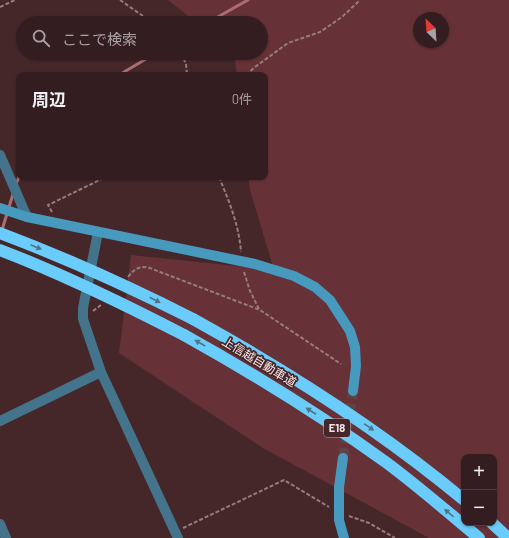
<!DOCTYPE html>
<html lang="ja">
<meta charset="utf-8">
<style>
:root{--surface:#341d20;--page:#3c2629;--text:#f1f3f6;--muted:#a9a2a5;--line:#4e3b3e}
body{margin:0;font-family:Barlow,"Noto Sans JP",sans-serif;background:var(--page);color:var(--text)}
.controls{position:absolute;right:12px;bottom:12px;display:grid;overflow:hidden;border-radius:8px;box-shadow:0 1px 3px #0004}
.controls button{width:36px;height:36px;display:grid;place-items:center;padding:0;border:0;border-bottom:1px solid var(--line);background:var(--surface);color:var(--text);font:20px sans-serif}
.compass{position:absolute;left:413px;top:12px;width:36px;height:36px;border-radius:50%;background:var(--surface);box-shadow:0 1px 3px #0004;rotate:335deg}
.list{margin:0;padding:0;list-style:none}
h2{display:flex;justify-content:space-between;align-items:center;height:52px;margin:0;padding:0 16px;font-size:17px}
h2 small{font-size:13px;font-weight:400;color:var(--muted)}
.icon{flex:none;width:22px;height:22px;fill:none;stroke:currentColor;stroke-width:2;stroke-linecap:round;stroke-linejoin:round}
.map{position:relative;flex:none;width:509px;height:538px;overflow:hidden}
.search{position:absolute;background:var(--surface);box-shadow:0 1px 3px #0004;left:16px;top:16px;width:252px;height:44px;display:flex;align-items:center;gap:10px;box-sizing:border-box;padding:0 14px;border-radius:22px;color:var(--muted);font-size:15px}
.panel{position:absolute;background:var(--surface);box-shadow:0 1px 3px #0004;left:16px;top:72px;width:252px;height:108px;border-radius:8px}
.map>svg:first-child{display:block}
</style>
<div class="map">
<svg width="509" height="538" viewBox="0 0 509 538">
<rect width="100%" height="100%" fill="#45272a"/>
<path fill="#663137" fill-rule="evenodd" d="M 168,0 L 509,0 L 509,538 L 429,538 L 263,448 L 119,353 L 131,255 L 274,270 L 250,190 L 248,177 L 265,177 L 265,75 L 237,75 L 234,53 L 261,53 L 261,23 L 197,23 ZM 419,18 L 443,18 L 443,42 L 419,42 ZM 464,457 L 494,457 L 494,523 L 464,523 Z"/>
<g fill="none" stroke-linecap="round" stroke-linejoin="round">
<path stroke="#ad6d72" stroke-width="3" d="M 207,23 L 248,0
M 119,75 L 156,53
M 16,184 L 19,177
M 2,230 L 13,194"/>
<path stroke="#604346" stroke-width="10" stroke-dasharray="10 5" stroke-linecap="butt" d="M 343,458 L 353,391"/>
<path stroke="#957c7e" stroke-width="2" stroke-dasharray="4 2" stroke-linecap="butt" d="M 120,0 L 153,23
M 0,7 L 15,0
M 181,53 L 186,64 L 187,75
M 246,75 L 255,67 L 288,43 L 320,32 L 342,17 L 360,0
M 219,177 C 229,201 239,225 241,252
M 52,212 L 48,205 L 106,177
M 244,272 L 250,291 L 259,309
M 128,277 C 134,269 138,267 147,267 L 260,310 L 341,364
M 93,311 L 101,305
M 349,516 L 369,523 L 395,538
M 183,528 L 284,480 L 329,507"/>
<path stroke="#44748b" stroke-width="10" d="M 0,155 L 27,217
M 98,232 L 83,308 L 83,319 L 101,372 L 178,538
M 0,421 L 101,372
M 0,524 L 6,538"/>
<path stroke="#4799be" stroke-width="10" d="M 0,208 L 27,217 L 255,264 L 294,276 L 315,287 L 330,300 L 350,331 L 355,347 L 356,366 L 353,391
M 343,458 L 339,487 L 339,520 L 344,538"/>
<path stroke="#69ccfa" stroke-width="12" d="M 193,319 C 289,372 380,430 464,500
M 184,335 C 254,374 322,416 387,463 C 419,487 449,513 479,538
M 492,523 L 508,538"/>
<path stroke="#69ccfa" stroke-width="12" d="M 0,233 C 66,258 130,287 193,319
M 0,250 C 63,274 124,304 184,335"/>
</g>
<defs><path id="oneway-solid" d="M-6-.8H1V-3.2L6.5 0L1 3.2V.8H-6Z"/></defs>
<g fill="#557188">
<use href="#oneway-solid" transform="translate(36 247) rotate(23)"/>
<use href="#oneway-solid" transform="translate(155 300) rotate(27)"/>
<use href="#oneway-solid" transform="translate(200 343) rotate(-150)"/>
<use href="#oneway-solid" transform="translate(311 411) rotate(-147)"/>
<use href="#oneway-solid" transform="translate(369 427) rotate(35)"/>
<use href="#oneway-solid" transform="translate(449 513) rotate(-140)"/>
</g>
<g text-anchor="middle" stroke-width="3.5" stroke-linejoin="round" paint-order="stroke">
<rect fill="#45272a" stroke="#c2abad" stroke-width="1" x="324" y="419" width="26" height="18" rx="3"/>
<g font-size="11" font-weight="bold" fill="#f8e4e5">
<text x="337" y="432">E18</text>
</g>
<g font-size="12" fill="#f8e4e5" stroke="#45272a">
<text transform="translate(259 362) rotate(31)" y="4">上信越自動車道</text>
</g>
</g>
</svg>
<div class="controls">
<button>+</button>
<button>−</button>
</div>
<svg class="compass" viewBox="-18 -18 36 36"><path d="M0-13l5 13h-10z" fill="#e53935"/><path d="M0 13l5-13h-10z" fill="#a9a2a5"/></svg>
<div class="search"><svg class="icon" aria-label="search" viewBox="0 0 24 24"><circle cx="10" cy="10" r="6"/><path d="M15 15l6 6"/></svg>ここで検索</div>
<section class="panel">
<h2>周辺<small>0件</small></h2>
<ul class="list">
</ul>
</section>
</div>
